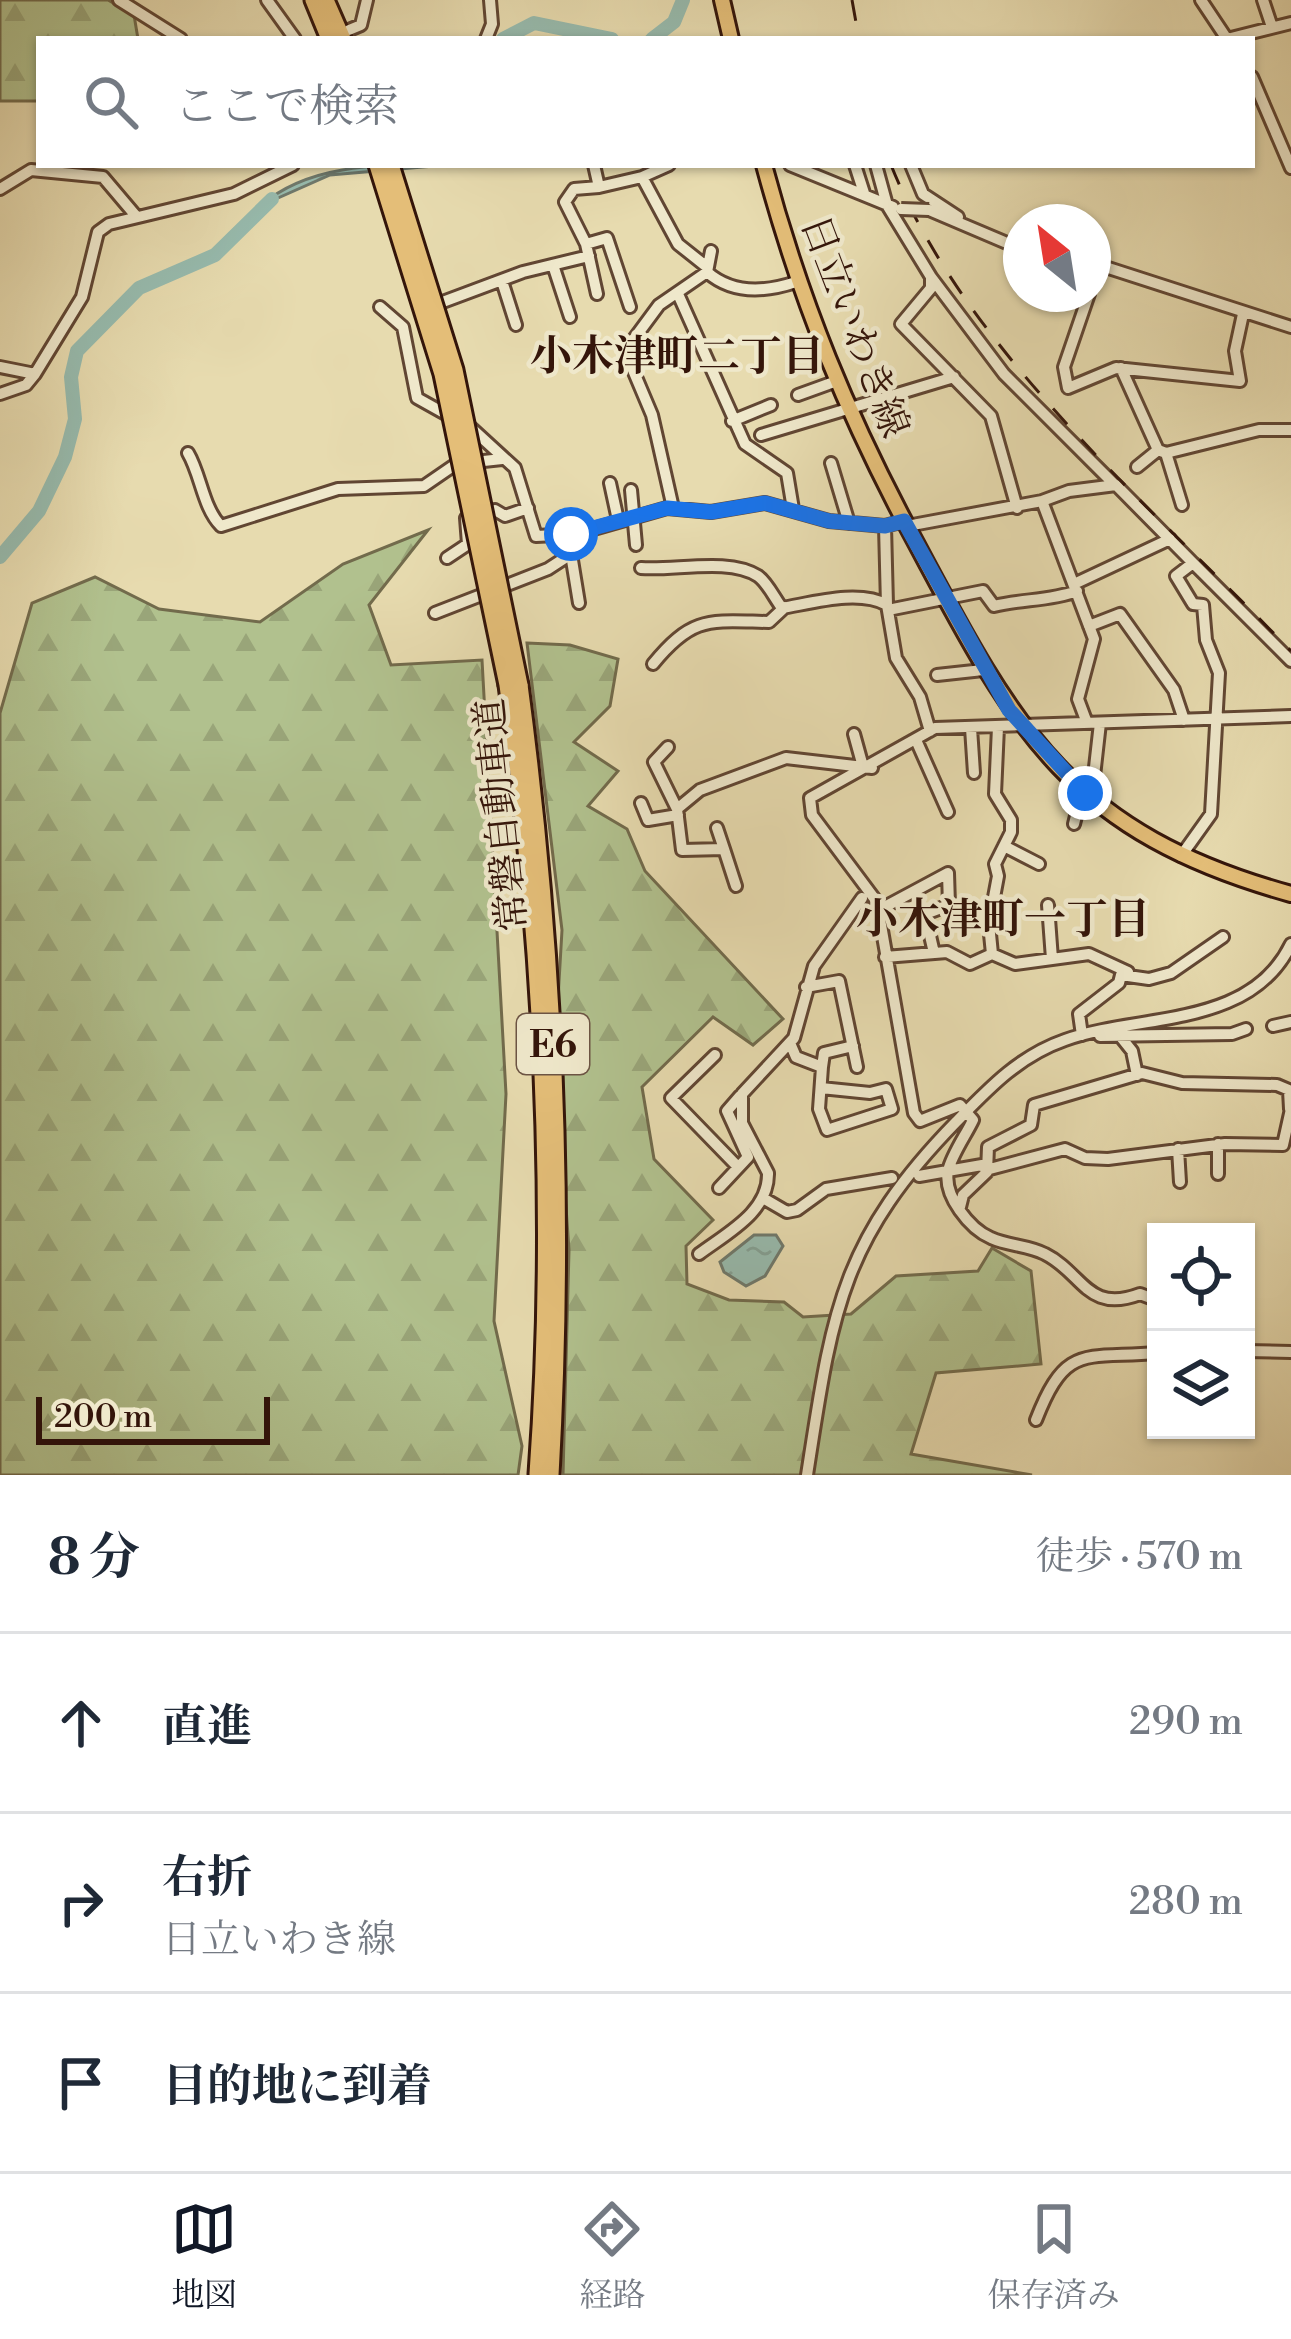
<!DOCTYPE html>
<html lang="ja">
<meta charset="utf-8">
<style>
:root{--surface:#fff;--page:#f6f6f7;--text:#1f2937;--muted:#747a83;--line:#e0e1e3;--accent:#111827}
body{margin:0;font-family:"Libre Bodoni","Noto Serif JP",serif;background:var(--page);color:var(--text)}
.controls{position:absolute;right:36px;bottom:36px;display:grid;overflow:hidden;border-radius:0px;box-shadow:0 3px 9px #0004}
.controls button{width:108px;height:108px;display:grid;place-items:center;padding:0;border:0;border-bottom:3px solid var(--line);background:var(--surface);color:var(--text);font:60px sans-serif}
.compass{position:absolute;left:1003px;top:204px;width:108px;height:108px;border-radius:50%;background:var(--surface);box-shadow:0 3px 9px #0004;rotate:330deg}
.scale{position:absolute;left:36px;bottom:30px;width:234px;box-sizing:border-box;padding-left:12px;border:6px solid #34150a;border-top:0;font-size:33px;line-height:42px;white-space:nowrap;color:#34150a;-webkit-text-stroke:9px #efe8cb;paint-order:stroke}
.stop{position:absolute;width:36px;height:36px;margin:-27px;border:9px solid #1a73e8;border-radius:50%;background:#fff}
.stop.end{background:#1a73e8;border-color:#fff;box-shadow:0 3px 12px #0008}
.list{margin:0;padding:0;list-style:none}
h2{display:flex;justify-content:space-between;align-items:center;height:156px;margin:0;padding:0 48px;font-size:51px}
h2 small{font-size:39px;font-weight:400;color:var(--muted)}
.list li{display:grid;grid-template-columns:78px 1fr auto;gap:36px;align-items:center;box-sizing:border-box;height:180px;padding:0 48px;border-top:3px solid var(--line)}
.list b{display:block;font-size:45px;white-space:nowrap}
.list p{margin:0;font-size:39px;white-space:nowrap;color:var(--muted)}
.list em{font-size:39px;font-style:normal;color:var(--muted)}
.icon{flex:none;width:66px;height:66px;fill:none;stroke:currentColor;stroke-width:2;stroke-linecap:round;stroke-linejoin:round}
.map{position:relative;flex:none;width:1291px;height:1475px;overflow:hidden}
.search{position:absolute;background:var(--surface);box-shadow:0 3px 9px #0004;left:36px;right:36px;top:36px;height:132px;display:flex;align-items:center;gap:30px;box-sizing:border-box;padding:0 42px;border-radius:0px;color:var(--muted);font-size:45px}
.sheet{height:696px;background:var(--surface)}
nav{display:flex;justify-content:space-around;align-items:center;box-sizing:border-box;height:168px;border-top:3px solid var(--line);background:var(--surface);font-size:33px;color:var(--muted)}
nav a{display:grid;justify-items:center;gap:6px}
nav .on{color:var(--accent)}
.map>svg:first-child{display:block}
</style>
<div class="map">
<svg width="1291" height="1475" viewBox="0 0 1291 1475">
<defs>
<pattern id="forest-firs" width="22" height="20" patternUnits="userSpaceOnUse" patternTransform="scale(3)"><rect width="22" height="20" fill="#b1c18e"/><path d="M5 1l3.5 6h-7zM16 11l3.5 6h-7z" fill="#99a579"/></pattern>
<pattern id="water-ripples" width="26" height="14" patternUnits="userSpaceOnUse" patternTransform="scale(3)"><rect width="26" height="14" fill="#97bbae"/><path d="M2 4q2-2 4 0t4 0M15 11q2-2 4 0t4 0" fill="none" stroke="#83a094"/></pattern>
</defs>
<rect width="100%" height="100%" fill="#e7dbaf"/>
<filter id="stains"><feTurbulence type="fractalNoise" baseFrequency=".00167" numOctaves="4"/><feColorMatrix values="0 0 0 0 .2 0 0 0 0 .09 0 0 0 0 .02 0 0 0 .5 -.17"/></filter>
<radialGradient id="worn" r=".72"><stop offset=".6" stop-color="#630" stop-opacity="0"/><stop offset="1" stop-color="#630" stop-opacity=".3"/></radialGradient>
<path fill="url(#forest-firs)" stroke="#726b4c" stroke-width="3" d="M 0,0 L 108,0 L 134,15 L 138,39 L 39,39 L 39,101 L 0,101 Z
M 428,530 L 369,605 L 391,665 L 482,660 L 506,1094 L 494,1321 L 522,1446 L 518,1475 L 0,1475 L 0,713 L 32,603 L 95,577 L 159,609 L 260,622 L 343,564 Z
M 527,643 L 570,645 L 618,659 L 610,706 L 574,742 L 618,771 L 588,806 L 627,829 L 645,871 L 783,1019 L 753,1045 L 713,1017 L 642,1087 L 654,1159 L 713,1220 L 686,1246 L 687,1284 L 729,1300 L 784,1302 L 803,1317 L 851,1314 L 896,1276 L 978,1271 L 992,1248 L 1031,1271 L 1041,1364 L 936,1373 L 911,1454 L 1032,1475 L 563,1475 L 569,1250 L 555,1050 L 562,930 Z"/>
<path fill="url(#water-ripples)" stroke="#6f796c" stroke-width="3" d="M 446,165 L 330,175 L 260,206 C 311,162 382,165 446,165 Z
M 754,1235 L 776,1235 L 783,1246 L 765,1276 L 746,1286 L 724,1272 L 720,1262 Z"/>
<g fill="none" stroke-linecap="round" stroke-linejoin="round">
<path stroke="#97bbae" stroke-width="14" d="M 503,39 L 534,23 L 612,39
M 652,39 L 674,22 L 683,0
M 0,557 L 39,511 L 65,457 L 75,419 L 71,377 L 77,351 L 139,288 L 215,255 L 272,199"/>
<g stroke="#614633" stroke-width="16">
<path id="minor" d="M 119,0 L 181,39
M 267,0 L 295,39
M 1201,0 L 1227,39
M 1263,0 L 1271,24
M 349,30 L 361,25 L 367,0
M 486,39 L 492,24 L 490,0
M 1227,39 L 1291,23
M 1252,77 L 1291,168
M 594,165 L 599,187 L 642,177
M 669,165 L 642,177 L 678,244 L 707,267
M 790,165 L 893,207
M 855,165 L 864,193
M 876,165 L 887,205 L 931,277 L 931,288 L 901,324 L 991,416 L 1017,508
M 911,165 L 923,194 L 958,217
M 0,189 L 31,170 L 103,177 L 136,216
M 929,210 L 1021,249
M 586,244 L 607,238 L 630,307
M 1093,263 L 1291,327
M 553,265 L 570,317
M 707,272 C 733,295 766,292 796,282
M 931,277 L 1004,374 L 1115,485
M 502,281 L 516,325
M 597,294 L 586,244 L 565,202 L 574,189 L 599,187
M 678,294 L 745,444 L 787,473 L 793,509
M 1089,294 L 1064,367 L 1068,388 L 1116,368 L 1240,381 L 1235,351 L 1243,314
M 440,303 L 523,272 L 589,256
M 380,307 L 403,327 L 417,398 L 451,417
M 0,367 L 35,374 L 82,297 L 98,232 L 109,224 L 234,194 L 293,165
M 1121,368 L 1158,450 L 1166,453
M 0,394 L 26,385 L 35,374
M 798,395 L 834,382
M 732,421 L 771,405
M 468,425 L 515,468 L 536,536 L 576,534 L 667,508 L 711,512 L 765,503 L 829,521 L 885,526 L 904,521
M 761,435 L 954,377
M 188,453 C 201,475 203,508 221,526 L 338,489 L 424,486 L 456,464 L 502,459
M 831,463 L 849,523
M 1137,467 L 1158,450
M 610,483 L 618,520
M 631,490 L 636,545
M 1182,505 L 1166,453 L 1259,430 L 1291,430
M 673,508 L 652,415 L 625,351 L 659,305 L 707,272 L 711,251
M 885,526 L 887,605 L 896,658 L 920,697 L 930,731
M 907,526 L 1042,501
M 571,554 L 579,603
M 447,558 L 468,544 L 466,518 L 495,510 L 505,516 L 528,508
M 641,568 C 674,571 729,557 758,576 C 767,582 775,599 782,608 C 812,603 859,589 887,605
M 1074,584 L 1170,539
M 888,610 L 983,591 L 994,606 C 1022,599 1050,601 1077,591
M 435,613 L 548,569 L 571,554 L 571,534
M 1089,626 L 1120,614 L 1174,690 L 1184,720
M 653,664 C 693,615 710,621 769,622 L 785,607
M 937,675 L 983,670
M 1087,723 L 1078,699 L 1094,639 L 1042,501 L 1069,491 L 1116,485 L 1193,563
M 971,728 L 974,773
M 854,734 L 862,763
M 916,740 L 948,812
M 668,747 L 654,762 L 677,809
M 641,803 L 648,820 L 678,815
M 1074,824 L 1080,800 L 1093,785 L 1100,723
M 717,828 L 724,849
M 1004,846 L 1039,864
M 1181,856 L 1211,814 L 1219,673 L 1206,640 L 1203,605 L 1193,604 L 1176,576 L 1193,563 L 1291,661
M 736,886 L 724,849 L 682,850 L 677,809 L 700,790 L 786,758 L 872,768
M 1048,905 L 1052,959
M 879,910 L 948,873 L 949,905 L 925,914 L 934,953
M 992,954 L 989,924 L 998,876 L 995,864 L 1011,832 L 1011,820 L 995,794 L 998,727
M 885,957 L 947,952 L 970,964 L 992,954 L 1015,964 L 1089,954 L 1128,972
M 806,987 L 839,981 L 857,1067
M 1273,1026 L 1291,1022
M 1082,1035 L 1079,1014 L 1119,983 L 1121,975 L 1149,979 L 1171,973 L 1223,937
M 1100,1036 L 1232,1034 L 1246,1029
M 1120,1036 L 1132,1051 L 1137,1075
M 790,1043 L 796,1057 L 822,1067 L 824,1053 L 853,1046
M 715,1055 L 671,1098 L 738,1167
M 821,1088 L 870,1093 L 886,1089 L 892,1109 L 827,1130 L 819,1109 L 822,1067
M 1218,1144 L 1218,1174
M 1178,1149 L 1180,1182
M 919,1176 L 982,1165 L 986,1170 L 1065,1149 L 1085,1158 L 1108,1159 L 1225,1144 L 1283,1145 L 1291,1109
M 719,1188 L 748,1157 L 727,1111 L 740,1096
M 763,1198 L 787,1212 L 797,1210 L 826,1189 L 892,1178
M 960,1207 L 963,1195 L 987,1172 L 988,1147 L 1031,1125 L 1034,1105 L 1142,1073 L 1182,1083 L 1277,1085 L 1289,1090 L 1290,1109
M 699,1254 C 727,1233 769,1212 768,1173 L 742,1123 L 742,1094 L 794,1038 L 814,966 L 862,898
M 1156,1300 L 1140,1294 C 1087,1314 1083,1273 1045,1254 C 1028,1245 1008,1246 991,1238 C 970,1229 943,1196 948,1171 C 952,1154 966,1135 973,1120 L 960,1105 L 920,1121 L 914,1113 L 877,902 L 812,815 L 810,798 L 935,728 L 1291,716
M 1246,1351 L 1291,1352
M 1036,1420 C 1066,1343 1084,1359 1156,1353
M 807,1475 C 832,1315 839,1242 956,1122 C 989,1088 1019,1056 1065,1040 C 1141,1013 1250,1029 1291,944"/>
</g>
<g stroke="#34150a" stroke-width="20">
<path id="major" d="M 722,0 L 731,39
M 764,165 C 801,303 848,417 916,543 C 1016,732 1071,833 1291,894"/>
</g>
<g stroke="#34150a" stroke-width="21">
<path id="highway" d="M 313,0 L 329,39
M 326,0 L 343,39
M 507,685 C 542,946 556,1212 537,1474
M 520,685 C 555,947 566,1211 551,1475"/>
</g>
<use href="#minor" stroke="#efe8cb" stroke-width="10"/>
<use href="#major" stroke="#e4be78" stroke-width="14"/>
<use href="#highway" stroke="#e4be78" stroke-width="15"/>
<path stroke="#34150a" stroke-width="3" stroke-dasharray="21 21" stroke-linecap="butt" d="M 852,0 L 859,39
M 891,165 C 967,353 1152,507 1291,651"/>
<g stroke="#614633" stroke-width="16" stroke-linecap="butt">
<path id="minor-bridge" d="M 901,209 L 929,210"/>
</g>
<g stroke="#34150a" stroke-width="21" stroke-linecap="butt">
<path id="highway-bridge" d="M 377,165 L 442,374 L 507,685
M 391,165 L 455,370 L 520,685"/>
</g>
<use href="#minor-bridge" stroke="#efe8cb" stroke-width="10"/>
<use href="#highway-bridge" stroke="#e4be78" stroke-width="15"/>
</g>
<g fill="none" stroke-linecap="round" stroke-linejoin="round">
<path stroke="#1a73e8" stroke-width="15" d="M 571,534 L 667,508 L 711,512 L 765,503 L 829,521 L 885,526 L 904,521 L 1009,710 L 1085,793"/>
</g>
<g text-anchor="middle" stroke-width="9" stroke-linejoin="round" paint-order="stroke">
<rect fill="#efe8cb" stroke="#6c5444" stroke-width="3" x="517" y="1014" width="72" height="60" rx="9"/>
<g font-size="36" font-weight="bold" fill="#34150a">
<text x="553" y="1057">E6</text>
</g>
<g font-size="39" fill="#34150a" stroke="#efe8cb">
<text transform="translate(856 326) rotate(69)" y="14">日立いわき線</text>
<text transform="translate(500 815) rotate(-96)" y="14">常磐自動車道</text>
</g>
<g font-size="42" font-weight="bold" fill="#34150a" stroke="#efe8cb">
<text x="677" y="370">小木津町二丁目</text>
<text x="1003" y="933">小木津町一丁目</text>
</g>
</g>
<rect width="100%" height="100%" filter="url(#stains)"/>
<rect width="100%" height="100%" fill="url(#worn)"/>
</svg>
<div class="controls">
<button><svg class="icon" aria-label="locate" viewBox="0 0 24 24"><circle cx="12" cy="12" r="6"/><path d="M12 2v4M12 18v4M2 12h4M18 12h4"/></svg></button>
<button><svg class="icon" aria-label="layers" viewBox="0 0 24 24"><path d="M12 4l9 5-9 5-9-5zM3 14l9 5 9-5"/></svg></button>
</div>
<svg class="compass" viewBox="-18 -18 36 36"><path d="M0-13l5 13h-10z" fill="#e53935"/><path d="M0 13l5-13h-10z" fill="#747a83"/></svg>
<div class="scale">200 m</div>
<div class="stop" style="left:571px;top:534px"></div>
<div class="stop end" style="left:1085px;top:793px"></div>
<div class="search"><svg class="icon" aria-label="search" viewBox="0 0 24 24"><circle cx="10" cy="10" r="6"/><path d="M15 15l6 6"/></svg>ここで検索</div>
</div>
<section class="sheet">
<h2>8 分<small>徒歩 · 570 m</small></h2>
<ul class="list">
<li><svg class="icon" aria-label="ahead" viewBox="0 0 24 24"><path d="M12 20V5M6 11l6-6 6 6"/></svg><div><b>直進</b></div><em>290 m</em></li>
<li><svg class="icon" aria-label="right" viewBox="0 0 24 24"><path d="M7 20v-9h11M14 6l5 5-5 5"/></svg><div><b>右折</b><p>日立いわき線</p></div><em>280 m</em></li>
<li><svg class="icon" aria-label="arrive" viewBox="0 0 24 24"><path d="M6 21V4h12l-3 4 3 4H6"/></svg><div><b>目的地に到着</b></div></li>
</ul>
</section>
<nav>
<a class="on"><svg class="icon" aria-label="map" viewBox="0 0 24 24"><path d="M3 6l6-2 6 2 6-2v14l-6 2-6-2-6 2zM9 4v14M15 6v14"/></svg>地図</a>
<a><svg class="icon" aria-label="directions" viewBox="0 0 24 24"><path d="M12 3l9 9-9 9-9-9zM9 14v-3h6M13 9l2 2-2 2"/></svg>経路</a>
<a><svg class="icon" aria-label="saved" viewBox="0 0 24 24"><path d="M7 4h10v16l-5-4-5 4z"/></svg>保存済み</a>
</nav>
